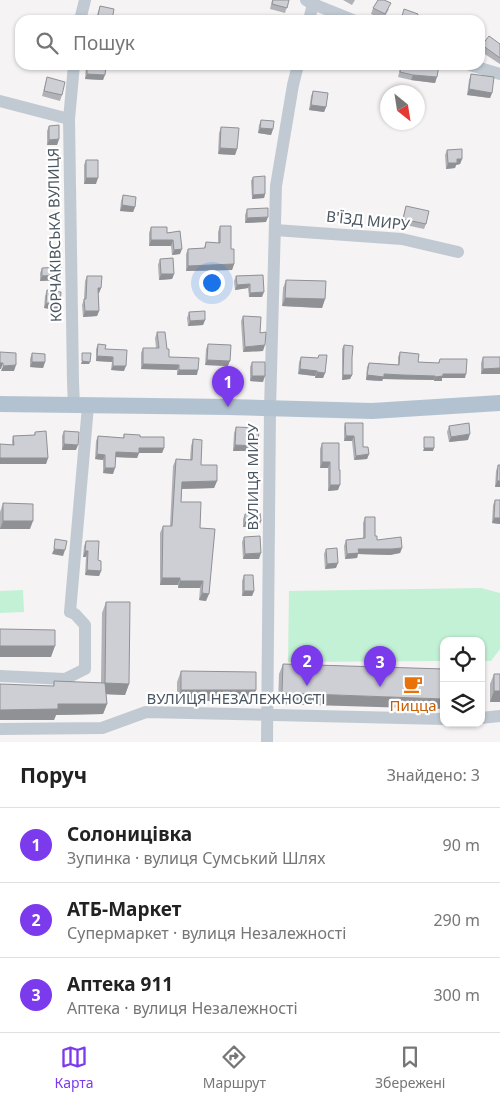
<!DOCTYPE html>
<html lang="uk">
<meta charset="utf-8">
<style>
:root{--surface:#fff;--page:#f2f2f2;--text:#222;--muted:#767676;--line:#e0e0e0;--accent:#7c3aed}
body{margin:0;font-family:"Noto Sans",sans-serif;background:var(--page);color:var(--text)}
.controls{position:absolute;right:15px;bottom:15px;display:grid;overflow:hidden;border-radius:10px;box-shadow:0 1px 4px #0004}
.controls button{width:45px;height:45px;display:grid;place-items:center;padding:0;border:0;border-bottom:1px solid var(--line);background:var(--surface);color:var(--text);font:25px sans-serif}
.compass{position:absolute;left:380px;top:85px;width:45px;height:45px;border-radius:50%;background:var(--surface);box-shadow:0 1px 4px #0004;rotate:150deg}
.you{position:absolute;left:211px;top:282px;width:18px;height:18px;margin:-12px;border:4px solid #fff;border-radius:50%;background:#1a73e8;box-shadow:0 0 0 8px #1a73e833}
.badge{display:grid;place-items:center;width:32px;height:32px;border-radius:50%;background:var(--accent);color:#fff;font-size:16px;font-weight:700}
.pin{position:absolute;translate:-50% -41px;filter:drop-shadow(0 1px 2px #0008)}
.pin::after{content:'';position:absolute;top:26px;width:18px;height:15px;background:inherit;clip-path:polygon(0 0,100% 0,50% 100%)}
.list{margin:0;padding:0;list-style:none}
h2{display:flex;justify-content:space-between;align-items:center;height:65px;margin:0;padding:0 20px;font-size:21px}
h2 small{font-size:16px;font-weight:400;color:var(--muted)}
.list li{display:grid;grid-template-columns:32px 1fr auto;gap:15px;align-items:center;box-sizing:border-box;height:75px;padding:0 20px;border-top:1px solid var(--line)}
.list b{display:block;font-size:19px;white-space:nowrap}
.list p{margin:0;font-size:16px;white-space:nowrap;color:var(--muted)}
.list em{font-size:16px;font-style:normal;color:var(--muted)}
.icon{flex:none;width:28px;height:28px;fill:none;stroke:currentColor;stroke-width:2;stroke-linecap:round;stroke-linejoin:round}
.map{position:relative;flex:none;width:500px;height:742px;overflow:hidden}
.search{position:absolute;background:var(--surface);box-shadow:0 1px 4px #0004;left:15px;right:15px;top:15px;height:55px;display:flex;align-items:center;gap:12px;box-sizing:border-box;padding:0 18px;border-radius:15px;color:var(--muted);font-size:19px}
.sheet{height:290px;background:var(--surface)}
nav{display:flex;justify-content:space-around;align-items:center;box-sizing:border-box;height:70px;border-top:1px solid var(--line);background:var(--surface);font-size:14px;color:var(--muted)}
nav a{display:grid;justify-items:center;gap:2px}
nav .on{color:var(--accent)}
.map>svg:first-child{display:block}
</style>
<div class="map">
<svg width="500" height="742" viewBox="0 0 500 742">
<rect width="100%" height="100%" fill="#f5f3f3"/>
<path fill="#c3f1d5" d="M 481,588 L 500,593 L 500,649 L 491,661 L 481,661 L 481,641 L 444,641 L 444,661 L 288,662 L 289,591 Z
M 23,590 L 24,612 L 0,613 L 0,591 Z"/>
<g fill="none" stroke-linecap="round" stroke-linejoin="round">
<path stroke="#c1cad2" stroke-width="12" d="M 306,0 L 313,4 L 353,20
M 80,20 L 85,0
M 309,20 L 313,4
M 74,65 L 69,119 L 73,382 L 74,406
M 470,65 L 500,74
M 0,101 L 69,119
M 275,230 L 402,239 L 458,252
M 0,676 L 65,679 L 85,669 L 85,625 L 75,614 L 70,612 L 88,406
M 481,718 L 500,716
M 0,729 L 102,728 L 146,712 L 444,719
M 267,742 L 270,409 L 276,186 L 293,85 L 298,65"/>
<path stroke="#b3c2d1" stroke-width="16" d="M 0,404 L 228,407 L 372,411 L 500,403"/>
</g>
<path fill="#b0b2b7" d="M 272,0 L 289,0 L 285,13 L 270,9 Z
M 343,0 L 355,0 L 352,5 Z
M 100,6 L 112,20 L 96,20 L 98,12 Z
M 373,8 L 389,9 L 383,20 L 371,14 Z
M 500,44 L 500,64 L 480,51 L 482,45 Z
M 86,65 L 106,65 L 103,80 L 85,79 Z
M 401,65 L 439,65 L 435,83 L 411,80 L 398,77 Z
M 471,74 L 492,93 L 490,98 L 467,95 L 469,80 Z
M 47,77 L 62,95 L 60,101 L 42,96 Z
M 313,91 L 326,107 L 324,112 L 309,110 L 311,96 Z
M 261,120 L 273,129 L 271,135 L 258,133 L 259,125 Z
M 49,126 L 59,139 L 57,145 L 47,145 L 47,131 Z
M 221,127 L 237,149 L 235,155 L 218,154 L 219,133 Z
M 447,150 L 462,159 L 460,164 L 456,165 L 455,168 L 446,169 L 445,155 Z
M 86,160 L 96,184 L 84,184 L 84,165 Z
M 253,177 L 265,194 L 264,198 L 252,199 L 251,181 Z
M 123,195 L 135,207 L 133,212 L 120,211 L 121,201 Z
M 406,206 L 426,224 L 424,229 L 401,224 Z
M 247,209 L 266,222 L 245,223 L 245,215 Z
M 220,226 L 231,249 L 234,264 L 232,270 L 186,271 L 186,254 L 188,249 L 204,248 L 206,242 L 218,243 L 218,232 Z
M 151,227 L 167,233 L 180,231 L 180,254 L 172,255 L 171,246 L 149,246 L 149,233 Z
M 160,259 L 174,274 L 172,279 L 159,280 L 158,265 Z
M 42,268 L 61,275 L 59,280 L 40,281 L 40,273 Z
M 263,275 L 262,297 L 249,297 L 248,288 L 235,290 L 234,281 L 236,276 Z
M 87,276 L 101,288 L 99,293 L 98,293 L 99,311 L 97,316 L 83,317 L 82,305 L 84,299 L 85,281 Z
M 286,280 L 325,299 L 322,308 L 282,306 L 283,288 Z
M 47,290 L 58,310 L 44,308 L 45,296 Z
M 189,312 L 205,320 L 203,325 L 188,326 L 187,318 Z
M 243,316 L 260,333 L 263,351 L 243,352 L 241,321 Z
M 157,332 L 167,349 L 169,357 L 197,375 L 177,375 L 177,370 L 141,369 L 141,353 L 143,348 L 156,348 L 155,338 Z
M 98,344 L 105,349 L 124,371 L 111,370 L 112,362 L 96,361 L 96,349 Z
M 208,344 L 228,366 L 205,365 L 206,349 Z
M 344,345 L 352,375 L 350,379 L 342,380 L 342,349 Z
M 400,352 L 418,362 L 438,363 L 440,359 L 465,378 L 442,378 L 442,381 L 434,381 L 434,380 L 383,379 L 382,381 L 366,380 L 367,367 L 369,363 L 398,365 L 398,357 Z
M 32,353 L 45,362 L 43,368 L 30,367 L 30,359 Z
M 319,355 L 325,373 L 323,378 L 315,378 L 315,376 L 298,374 L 299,362 L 301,357 L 318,358 Z
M 483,357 L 500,357 L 500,374 L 481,374 L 481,363 Z
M 252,362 L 263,382 L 250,381 L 250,367 Z
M 345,423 L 369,454 L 367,459 L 354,460 L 352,441 L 344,441 L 344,427 Z
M 449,426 L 468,440 L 449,442 L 447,432 Z
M 236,427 L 258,446 L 256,451 L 233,451 L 234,433 Z
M 64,431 L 76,450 L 62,450 L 62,436 Z
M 35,432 L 48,458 L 46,464 L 0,464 L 0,444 L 12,445 L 12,441 L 13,436 L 34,435 Z
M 124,434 L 140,437 L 164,448 L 162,453 L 139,453 L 137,458 L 115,457 L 113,474 L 103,473 L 103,460 L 95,459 L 96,441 L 98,436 L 123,438 Z
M 193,439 L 201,465 L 217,481 L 214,488 L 182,489 L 181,502 L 200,528 L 206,601 L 199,600 L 200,588 L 178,588 L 178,585 L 160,585 L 160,533 L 163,526 L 170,526 L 173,466 L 176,459 L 190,460 L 191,446 Z
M 322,443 L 339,470 L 338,490 L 328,491 L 328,468 L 320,468 L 320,449 Z
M 498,465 L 500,465 L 500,487 L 495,487 L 496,471 Z
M 495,500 L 500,524 L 492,523 L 493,505 Z
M 3,503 L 30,529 L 0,529 L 0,512 Z
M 245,514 L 261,521 L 259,527 L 243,527 L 243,519 Z
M 365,517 L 377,540 L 402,548 L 400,553 L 390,555 L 358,554 L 357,558 L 345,559 L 344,546 L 346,540 L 363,539 L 363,523 Z
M 244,537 L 259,559 L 243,559 L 242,542 Z
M 86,541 L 98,560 L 101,571 L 99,576 L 85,575 L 86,557 L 83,557 L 84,546 Z
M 326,549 L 336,568 L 325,569 L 324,554 Z
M 244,575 L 254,591 L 252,596 L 242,596 L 242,581 Z
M 106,602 L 129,684 L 125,695 L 106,694 L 107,704 L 103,714 L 56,715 L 54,720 L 53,686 L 54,681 L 101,683 L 102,613 Z
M 283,664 L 444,669 L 278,704 L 279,674 Z
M 181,671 L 252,701 L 177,701 L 177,682 Z
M 494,674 L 500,674 L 500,702 L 490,702 L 490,684 Z"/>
<path fill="#909195" d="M 87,74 L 105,75 L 103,80 L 85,79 Z
M 413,75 L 437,77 L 435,83 L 411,80 Z
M 469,89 L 492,93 L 490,98 L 467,95 Z
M 311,105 L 326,107 L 324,112 L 309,110 Z
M 260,128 L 273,129 L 271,135 L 258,133 Z
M 59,139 L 57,145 L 47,145 L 49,140 Z
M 220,148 L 237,149 L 235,155 L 218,154 Z
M 457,159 L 462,159 L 460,164 L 456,165 L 455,168 L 446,169 L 448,163 Z
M 86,178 L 98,178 L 96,184 L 84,184 Z
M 265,194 L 264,198 L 252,199 L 253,195 Z
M 122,205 L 135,207 L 133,212 L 120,211 Z
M 268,217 L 266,222 L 245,223 L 247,218 Z
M 151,240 L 173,240 L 171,246 L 149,246 Z
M 182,249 L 180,254 L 172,255 L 174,250 Z
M 234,264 L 232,270 L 186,271 L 188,266 Z
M 161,274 L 174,274 L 172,279 L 159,280 Z
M 61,275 L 59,280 L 40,281 L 42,276 Z
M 250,284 L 248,288 L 235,290 L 237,285 Z
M 98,288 L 101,288 L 99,293 L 96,293 Z
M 264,292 L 262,297 L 249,297 L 250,293 Z
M 285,298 L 325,299 L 322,308 L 282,306 Z
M 46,303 L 60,305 L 58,310 L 44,308 Z
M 85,311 L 99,311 L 97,316 L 83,317 Z
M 205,320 L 203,325 L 188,326 L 190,321 Z
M 265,345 L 263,351 L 243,352 L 245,347 Z
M 97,356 L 113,357 L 112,362 L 96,361 Z
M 207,360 L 230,361 L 228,366 L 205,365 Z
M 82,361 L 90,362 L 89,364 L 81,364 Z
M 32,362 L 45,362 L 43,368 L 30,367 Z
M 0,363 L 3,363 L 1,369 L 0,369 Z
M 143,364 L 179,365 L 177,370 L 141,369 Z
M 16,365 L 14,371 L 1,371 L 3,366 Z
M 113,366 L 126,366 L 124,371 L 111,370 Z
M 500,368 L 500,374 L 481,374 L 483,369 Z
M 300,369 L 317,371 L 315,376 L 298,374 Z
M 179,370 L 198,370 L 197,375 L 177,375 Z
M 317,372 L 325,373 L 323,378 L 315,378 Z
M 384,374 L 435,376 L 434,380 L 383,379 L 382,381 L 366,380 L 367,375 Z
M 443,374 L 466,374 L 465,378 L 442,378 L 442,381 L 434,381 L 435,377 Z
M 343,375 L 352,375 L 350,379 L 342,380 Z
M 252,376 L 265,376 L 263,382 L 250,381 Z
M 470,434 L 468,440 L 449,442 L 451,437 Z
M 346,436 L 354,436 L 352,441 L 344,441 Z
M 64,444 L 78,445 L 76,450 L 62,450 Z
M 235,445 L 258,446 L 256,451 L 233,451 Z
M 139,448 L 164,448 L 162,453 L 139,453 L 137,458 L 114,457 L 116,452 Z
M 424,448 L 434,448 L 433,451 L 423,451 Z
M 97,454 L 105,455 L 103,460 L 95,459 Z
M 369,454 L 367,459 L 354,460 L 356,456 Z
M 0,458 L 48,458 L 46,464 L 0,464 Z
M 322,462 L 330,462 L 328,468 L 320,468 Z
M 105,468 L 115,468 L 113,474 L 103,473 Z
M 217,481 L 214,488 L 179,489 L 182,482 Z
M 497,481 L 500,481 L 500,487 L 495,487 Z
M 330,485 L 340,485 L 338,490 L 328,491 Z
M 494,518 L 500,518 L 500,524 L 492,523 Z
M 3,521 L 33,521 L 30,529 L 0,529 Z
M 261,521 L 259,527 L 243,527 L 245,522 Z
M 402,548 L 400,553 L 390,555 L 358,554 L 357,558 L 345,559 L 347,554 L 358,549 Z
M 54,549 L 65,550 L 63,556 L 52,554 Z
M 85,551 L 88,551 L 86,557 L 83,557 Z
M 261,553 L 259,559 L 243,559 L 245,554 Z
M 338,563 L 336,568 L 325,569 L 327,564 Z
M 87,570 L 101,571 L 99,576 L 85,575 Z
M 162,578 L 180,578 L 178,585 L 160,585 Z
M 180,581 L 203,581 L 200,588 L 178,588 Z
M 244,591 L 254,591 L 252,596 L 242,596 Z
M 202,593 L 209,594 L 206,601 L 199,600 Z
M 0,646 L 55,646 L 51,657 L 0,657 Z
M 105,683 L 129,684 L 125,695 L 101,694 Z
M 181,690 L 256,690 L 252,701 L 177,701 Z
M 494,691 L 500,691 L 500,702 L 490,702 Z
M 282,693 L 444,699 L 444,709 L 278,704 Z
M 58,704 L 107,704 L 103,714 L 56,715 L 54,720 L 0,720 L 0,710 Z"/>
<path fill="#cdcfd5" stroke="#909195" d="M 273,0 L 289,0 L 287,8 L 272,4 Z
M 378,0 L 384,0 L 391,3 L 385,14 L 373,8 Z
M 100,6 L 114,9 L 112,20 L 107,19 L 107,20 L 97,20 Z
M 404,9 L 418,14 L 415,20 L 401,20 Z
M 489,36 L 500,44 L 500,58 L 482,45 Z
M 87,65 L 106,65 L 105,75 L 87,74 Z
M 401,65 L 439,65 L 437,77 L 413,75 L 400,72 Z
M 471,74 L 494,77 L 492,93 L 469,89 Z
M 47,77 L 65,82 L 62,95 L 44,91 Z
M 313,91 L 328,93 L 326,107 L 311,105 Z
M 261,120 L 274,121 L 273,129 L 260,128 Z
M 59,125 L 59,139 L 49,140 L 49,126 Z
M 221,127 L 239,128 L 237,149 L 220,148 Z
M 462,149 L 462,159 L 457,159 L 457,163 L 448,163 L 447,150 Z
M 86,160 L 98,160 L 98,178 L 86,178 Z
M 265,176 L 265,194 L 253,195 L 253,177 Z
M 123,195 L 136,197 L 135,207 L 122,205 Z
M 406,206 L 429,211 L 426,224 L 403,219 Z
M 268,208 L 268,217 L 247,218 L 247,209 Z
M 220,226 L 231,226 L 231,249 L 234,249 L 234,264 L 188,266 L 188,249 L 205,248 L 206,242 L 220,243 Z
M 151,227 L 167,227 L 167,233 L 180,231 L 182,249 L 174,250 L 173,240 L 151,240 Z
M 173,258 L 174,274 L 161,274 L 160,259 Z
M 61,267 L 61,275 L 42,276 L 42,268 Z
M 263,275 L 264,292 L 250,293 L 250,284 L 237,285 L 236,276 Z
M 87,276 L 102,276 L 101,288 L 98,288 L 99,311 L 85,311 L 84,299 L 86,299 Z
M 286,280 L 326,281 L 325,299 L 285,298 Z
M 47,290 L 61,292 L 60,305 L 46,303 Z
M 205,311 L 205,320 L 190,321 L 189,312 Z
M 243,316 L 261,317 L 260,333 L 266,332 L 265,345 L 245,347 Z
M 157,332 L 165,332 L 167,349 L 169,349 L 169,357 L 199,358 L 198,370 L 179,370 L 179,365 L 143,364 L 143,348 L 159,348 Z
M 98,344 L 106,345 L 105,349 L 127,350 L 126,366 L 113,366 L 113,357 L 97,356 Z
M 208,344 L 231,345 L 230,361 L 207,360 Z
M 344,345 L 353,346 L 352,358 L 352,375 L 343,375 Z
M 0,352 L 16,353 L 16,365 L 3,366 L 3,363 L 0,363 Z
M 400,352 L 419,354 L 418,362 L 439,363 L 440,359 L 467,359 L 466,374 L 443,374 L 443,376 L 435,377 L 435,376 L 402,375 L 384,374 L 384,377 L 367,375 L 369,363 L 399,365 Z
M 32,353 L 45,354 L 45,362 L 32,362 Z
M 82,353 L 91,353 L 90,362 L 82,361 Z
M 319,355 L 327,355 L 325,373 L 317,372 L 317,371 L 300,369 L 301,357 L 318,358 Z
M 483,357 L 500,357 L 500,368 L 483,369 Z
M 252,362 L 265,362 L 265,376 L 252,376 Z
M 345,423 L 363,423 L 363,447 L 368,447 L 369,454 L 356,456 L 354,436 L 346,436 Z
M 469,423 L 470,434 L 451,437 L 449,426 Z
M 236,427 L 259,428 L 258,446 L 235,445 Z
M 46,431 L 48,458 L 0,458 L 0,444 L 14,445 L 13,436 L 35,435 L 35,432 Z
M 64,431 L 79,432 L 78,445 L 64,444 Z
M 124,434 L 140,435 L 140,437 L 164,437 L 164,448 L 139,448 L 139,453 L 116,452 L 115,468 L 105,468 L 105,455 L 97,454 L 98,436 L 124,438 Z
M 424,437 L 434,437 L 434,448 L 424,448 Z
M 193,439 L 202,440 L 201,465 L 217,465 L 217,481 L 182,482 L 181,502 L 201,502 L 200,528 L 215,529 L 209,594 L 202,593 L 203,581 L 180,581 L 180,578 L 162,578 L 163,526 L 172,526 L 176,459 L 192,460 Z
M 322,443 L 339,443 L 339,470 L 340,470 L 340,485 L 330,485 L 330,462 L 322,462 Z
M 498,465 L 500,465 L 500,481 L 497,481 Z
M 495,500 L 500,500 L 500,518 L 494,518 Z
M 3,503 L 33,504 L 33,521 L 3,521 Z
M 260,513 L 261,521 L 245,522 L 245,514 Z
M 365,517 L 375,517 L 375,536 L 377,536 L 377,540 L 401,537 L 402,548 L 392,549 L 358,549 L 359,553 L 347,554 L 346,540 L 365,538 Z
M 260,536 L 261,553 L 245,554 L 244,537 Z
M 55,539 L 67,541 L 65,550 L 54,549 Z
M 86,541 L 99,541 L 98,560 L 101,561 L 101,571 L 87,570 L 88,551 L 85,551 Z
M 337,548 L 338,563 L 327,564 L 326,549 Z
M 244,575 L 253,575 L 254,591 L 244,591 Z
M 106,602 L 130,602 L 129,684 L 105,683 L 107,704 L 58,704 L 58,709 L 0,710 L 0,684 L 54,686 L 54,681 L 105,683 Z
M 0,629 L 55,630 L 55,646 L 0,646 Z
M 283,664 L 444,669 L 444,699 L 282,693 Z
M 181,671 L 256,672 L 256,690 L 181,690 Z
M 494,674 L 500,674 L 500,691 L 494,691 Z"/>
<defs>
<g id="cafe-bare" transform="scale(1.5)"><path d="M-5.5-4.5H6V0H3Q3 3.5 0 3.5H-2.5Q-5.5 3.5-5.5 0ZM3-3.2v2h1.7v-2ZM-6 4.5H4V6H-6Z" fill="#e8710a" stroke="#fff" stroke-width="2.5" paint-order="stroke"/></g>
</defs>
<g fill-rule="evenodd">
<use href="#cafe-bare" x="413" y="684"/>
</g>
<g text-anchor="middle" stroke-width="4.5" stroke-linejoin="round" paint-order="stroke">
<g font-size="15" fill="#4a5661" stroke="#fff">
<text transform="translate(368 221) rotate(6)" y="5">В'ЇЗД МИРУ</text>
<text transform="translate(55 235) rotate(-91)" y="5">КОРЧАКІВСЬКА ВУЛИЦЯ</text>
<text transform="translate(253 477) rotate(-90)" y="5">ВУЛИЦЯ МИРУ</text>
<text x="236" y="704">ВУЛИЦЯ НЕЗАЛЕЖНОСТІ</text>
</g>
<g font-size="15" fill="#c56008" stroke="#fff">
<text x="413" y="711">Пицца</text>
</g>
</g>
</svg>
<div class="controls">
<button><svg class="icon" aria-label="locate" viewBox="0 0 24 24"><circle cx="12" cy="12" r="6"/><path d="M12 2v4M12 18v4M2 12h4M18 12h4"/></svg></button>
<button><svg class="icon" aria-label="layers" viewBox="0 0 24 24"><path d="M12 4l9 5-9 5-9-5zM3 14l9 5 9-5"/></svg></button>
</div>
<svg class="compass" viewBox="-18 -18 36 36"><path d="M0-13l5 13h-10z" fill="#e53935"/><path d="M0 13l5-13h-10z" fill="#767676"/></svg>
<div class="you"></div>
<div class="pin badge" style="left:228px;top:407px">1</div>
<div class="pin badge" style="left:307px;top:686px">2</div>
<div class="pin badge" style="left:380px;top:687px">3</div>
<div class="search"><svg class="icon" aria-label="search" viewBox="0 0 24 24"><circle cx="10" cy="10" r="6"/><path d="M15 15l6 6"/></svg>Пошук</div>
</div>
<section class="sheet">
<h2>Поруч<small>Знайдено: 3</small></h2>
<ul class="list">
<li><span class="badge">1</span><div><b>Солоницівка</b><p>Зупинка · вулиця Сумський Шлях</p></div><em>90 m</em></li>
<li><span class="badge">2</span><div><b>АТБ-Маркет</b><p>Супермаркет · вулиця Незалежності</p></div><em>290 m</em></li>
<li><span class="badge">3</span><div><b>Аптека 911</b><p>Аптека · вулиця Незалежності</p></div><em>300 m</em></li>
</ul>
</section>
<nav>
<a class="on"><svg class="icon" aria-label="map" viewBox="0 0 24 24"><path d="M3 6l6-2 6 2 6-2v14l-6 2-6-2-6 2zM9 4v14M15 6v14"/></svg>Карта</a>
<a><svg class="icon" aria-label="directions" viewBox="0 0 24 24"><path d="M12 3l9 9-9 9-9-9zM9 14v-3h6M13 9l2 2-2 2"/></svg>Маршрут</a>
<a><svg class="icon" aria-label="saved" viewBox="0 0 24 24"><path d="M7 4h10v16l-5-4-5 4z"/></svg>Збережені</a>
</nav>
